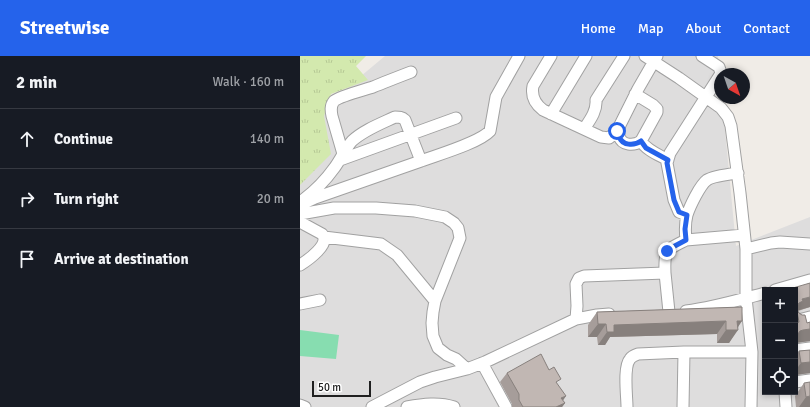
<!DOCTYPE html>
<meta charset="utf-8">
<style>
:root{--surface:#171b24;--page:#242831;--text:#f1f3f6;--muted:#9ea1a6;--line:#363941;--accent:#2563eb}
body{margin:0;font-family:Signika,sans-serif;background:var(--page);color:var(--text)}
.controls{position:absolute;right:12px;bottom:12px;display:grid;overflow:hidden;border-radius:0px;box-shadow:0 2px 6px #0003}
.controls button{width:36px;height:36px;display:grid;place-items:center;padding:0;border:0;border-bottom:1px solid var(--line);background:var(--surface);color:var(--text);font:20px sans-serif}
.compass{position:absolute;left:414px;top:12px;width:36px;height:36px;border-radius:50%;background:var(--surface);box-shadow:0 2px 6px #0003;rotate:140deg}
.scale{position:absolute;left:12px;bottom:10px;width:59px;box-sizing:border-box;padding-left:4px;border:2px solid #202020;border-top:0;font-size:11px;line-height:14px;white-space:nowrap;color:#202020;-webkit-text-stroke:3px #fff;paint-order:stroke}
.stop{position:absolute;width:12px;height:12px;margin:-9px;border:3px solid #2563eb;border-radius:50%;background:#fff}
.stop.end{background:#2563eb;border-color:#fff;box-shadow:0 1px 4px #0008}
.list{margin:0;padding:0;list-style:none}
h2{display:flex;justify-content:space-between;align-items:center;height:52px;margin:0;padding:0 16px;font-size:17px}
h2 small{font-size:13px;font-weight:400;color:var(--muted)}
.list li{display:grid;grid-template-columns:26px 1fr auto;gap:12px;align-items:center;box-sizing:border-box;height:60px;padding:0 16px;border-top:1px solid var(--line)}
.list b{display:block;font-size:15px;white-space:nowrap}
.list em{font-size:13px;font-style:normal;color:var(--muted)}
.icon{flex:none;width:22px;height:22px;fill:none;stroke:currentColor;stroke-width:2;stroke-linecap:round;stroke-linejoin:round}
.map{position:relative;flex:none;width:510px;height:351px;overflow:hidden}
header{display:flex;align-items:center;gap:24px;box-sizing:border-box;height:56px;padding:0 20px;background:var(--accent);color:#fff}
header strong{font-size:19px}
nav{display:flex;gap:22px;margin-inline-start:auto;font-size:14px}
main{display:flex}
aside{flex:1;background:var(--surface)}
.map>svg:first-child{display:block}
</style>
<header>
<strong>Streetwise</strong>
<nav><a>Home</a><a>Map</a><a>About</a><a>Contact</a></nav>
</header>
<main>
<aside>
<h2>2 min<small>Walk · 160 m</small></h2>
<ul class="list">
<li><svg class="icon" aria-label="ahead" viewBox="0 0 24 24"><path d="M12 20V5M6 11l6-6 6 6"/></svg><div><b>Continue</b></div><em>140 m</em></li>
<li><svg class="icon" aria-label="right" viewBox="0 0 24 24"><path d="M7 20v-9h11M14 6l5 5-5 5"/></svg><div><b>Turn right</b></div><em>20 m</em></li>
<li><svg class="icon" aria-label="arrive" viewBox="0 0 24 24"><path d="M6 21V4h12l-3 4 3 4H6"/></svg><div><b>Arrive at destination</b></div></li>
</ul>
</aside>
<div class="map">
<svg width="510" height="351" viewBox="0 0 510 351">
<defs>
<pattern id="grass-tufts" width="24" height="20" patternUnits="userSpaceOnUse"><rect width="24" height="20" fill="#d3e9ae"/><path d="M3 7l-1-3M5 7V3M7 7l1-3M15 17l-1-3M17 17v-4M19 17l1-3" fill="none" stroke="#b5c895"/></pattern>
</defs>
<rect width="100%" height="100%" fill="#f0ece7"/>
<path fill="#dedddd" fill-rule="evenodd" d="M 85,0 L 418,0 L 420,21 L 420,42 L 422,42 L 436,190 L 510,161 L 510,351 L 0,351 L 0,71 ZM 465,234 L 495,234 L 495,336 L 465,336 Z"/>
<path fill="url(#grass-tufts)" d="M 0,0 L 66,0 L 56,10 L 68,24 L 31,38 L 24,60 L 31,98 L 0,129 Z"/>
<path fill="#87ddb0" d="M 0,274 L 39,279 L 36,303 L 0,300 Z"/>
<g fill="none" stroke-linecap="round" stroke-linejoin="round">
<g stroke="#a1a1a1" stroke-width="13">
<path id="minor" d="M 251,0 L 233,30 C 231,40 235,48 243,54 L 301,81 L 309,82 L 317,75 L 338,33 L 357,0
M 345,0 L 379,22 L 421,52 L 428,61 L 431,70 L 440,137 L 446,193 L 446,242 L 452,296 L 451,351
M 402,0 L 419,11 L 420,14 L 421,18
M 335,38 L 353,49 L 357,53 L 357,56 L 341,85 C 346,94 359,99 368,104
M 251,58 L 286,0
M 319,71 C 318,74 318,77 319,80 C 322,90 334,90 341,85
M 284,73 C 290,64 297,55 296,44 L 324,0
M 43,98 L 32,60 C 31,55 30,50 34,45 C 40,40 64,34 73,31 C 85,26 98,21 111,16
M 40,104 L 156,62
M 121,105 C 137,99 179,87 190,75 L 196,41 L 219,0
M 0,146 C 13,137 25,125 35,111 C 41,103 45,93 52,85 C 64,74 80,68 95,61 C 99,61 102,61 105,64 L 121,105 L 15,142 L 0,149
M 0,158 L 34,152 L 76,152 L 115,155 L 145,161 L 154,167 L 158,172 L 160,182 L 135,245 L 133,256 L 132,267 L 133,280 L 138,292 L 147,299 L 156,303 L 167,313
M 387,159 L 379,156 L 374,144 L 367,107 L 370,97 L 420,19
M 0,166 L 22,178 C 31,188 8,204 0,209
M 24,181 L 81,188 L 97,199 L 135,245
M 386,184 L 444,179
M 446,193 L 471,187 L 480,186 L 510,188
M 365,217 L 369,256
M 475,234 L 510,224
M 0,248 L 20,244
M 386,255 C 412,252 439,244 465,237
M 276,263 L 277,250 L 276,228 L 279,222 L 284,220 L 365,217 C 364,193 366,194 386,184 C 385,175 385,167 387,159 C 390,150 400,129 407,124 C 413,120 430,118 438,117
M 495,265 L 510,261
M 495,294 L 510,292
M 182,307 L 206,351
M 495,326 L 510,324
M 485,336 L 486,351
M 0,349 L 5,351
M 72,351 L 120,326 L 135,321 L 167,313 L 185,306 L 276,263 L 297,259 L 309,258
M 107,351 C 123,348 139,346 154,351
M 327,351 C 327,340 323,311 330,303 C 332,300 335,299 338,298 L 384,296
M 383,351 L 384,296 L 452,296"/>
</g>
<use href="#minor" stroke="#fff" stroke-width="11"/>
</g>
<path fill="#a69d9a" d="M 495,234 L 510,251 L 498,255 L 507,267 L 510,266 L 510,285 L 495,287 Z
M 442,251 L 438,272 L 429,287 L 417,287 L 417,278 L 310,281 L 305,289 L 298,289 L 297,281 L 288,281 L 288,269 L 297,256 Z
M 510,294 L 510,317 L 495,319 L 495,301 L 499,295 Z
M 249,314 L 257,328 L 263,345 L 265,347 L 262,351 L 212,351 L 212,348 L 200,326 L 207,317 Z
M 504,327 L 510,351 L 496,351 L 495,340 Z"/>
<path fill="#87807d" d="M 510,241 L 510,251 L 496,255 L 496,252 L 502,243 Z
M 426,265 L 417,278 L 310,281 L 305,289 L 298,289 L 307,276 L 314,269 Z
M 437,265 L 442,265 L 436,274 L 438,274 L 429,287 L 417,287 L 426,274 Z
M 298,268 L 306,268 L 297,281 L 288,281 Z
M 510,273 L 510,285 L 495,287 L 495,282 L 500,275 L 503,274 Z
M 510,306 L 510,317 L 495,319 L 495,315 L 501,307 Z
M 266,340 L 260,349 L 261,342 Z
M 510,340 L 510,351 L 499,351 L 506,341 Z
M 265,347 L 262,351 L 256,351 Z"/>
<path fill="#c1b7b3" stroke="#87807d" d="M 510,227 L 510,241 L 502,243 L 503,245 L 499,247 L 497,250 L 497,254 L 499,257 L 502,259 L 505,259 L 507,267 L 510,266 L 510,273 L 503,274 L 500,275 L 498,278 L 496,267 L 499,266 L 496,251 L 495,251 L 495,234 L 486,234 Z
M 442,251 L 442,265 L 437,265 L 438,274 L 426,274 L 426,265 L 314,269 L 314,276 L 307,276 L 306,268 L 298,268 L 297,256 Z
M 510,294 L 510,306 L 501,307 L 499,295 Z
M 241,298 L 249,314 L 254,311 L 261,323 L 256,326 L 266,340 L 261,342 L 265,347 L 256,351 L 223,351 L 219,344 L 219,338 L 207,317 Z
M 510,326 L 510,340 L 506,341 L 504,327 Z"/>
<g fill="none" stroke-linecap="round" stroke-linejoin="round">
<path stroke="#2563eb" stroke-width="5" d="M 317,75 L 319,71 C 318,74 318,77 319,80 C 322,90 334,90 341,85 L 346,92 L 368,104 L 367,107 L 374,144 L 379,156 L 387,159 L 385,173 L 386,184 L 371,192 L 367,195"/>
</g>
</svg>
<div class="controls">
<button>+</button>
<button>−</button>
<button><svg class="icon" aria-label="locate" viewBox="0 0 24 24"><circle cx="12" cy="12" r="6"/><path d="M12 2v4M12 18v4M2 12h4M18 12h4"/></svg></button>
</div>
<svg class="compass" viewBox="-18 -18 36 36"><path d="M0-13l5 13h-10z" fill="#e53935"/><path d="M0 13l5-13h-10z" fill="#9ea1a6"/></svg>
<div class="scale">50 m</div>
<div class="stop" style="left:317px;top:75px"></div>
<div class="stop end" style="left:367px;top:195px"></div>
</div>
</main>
